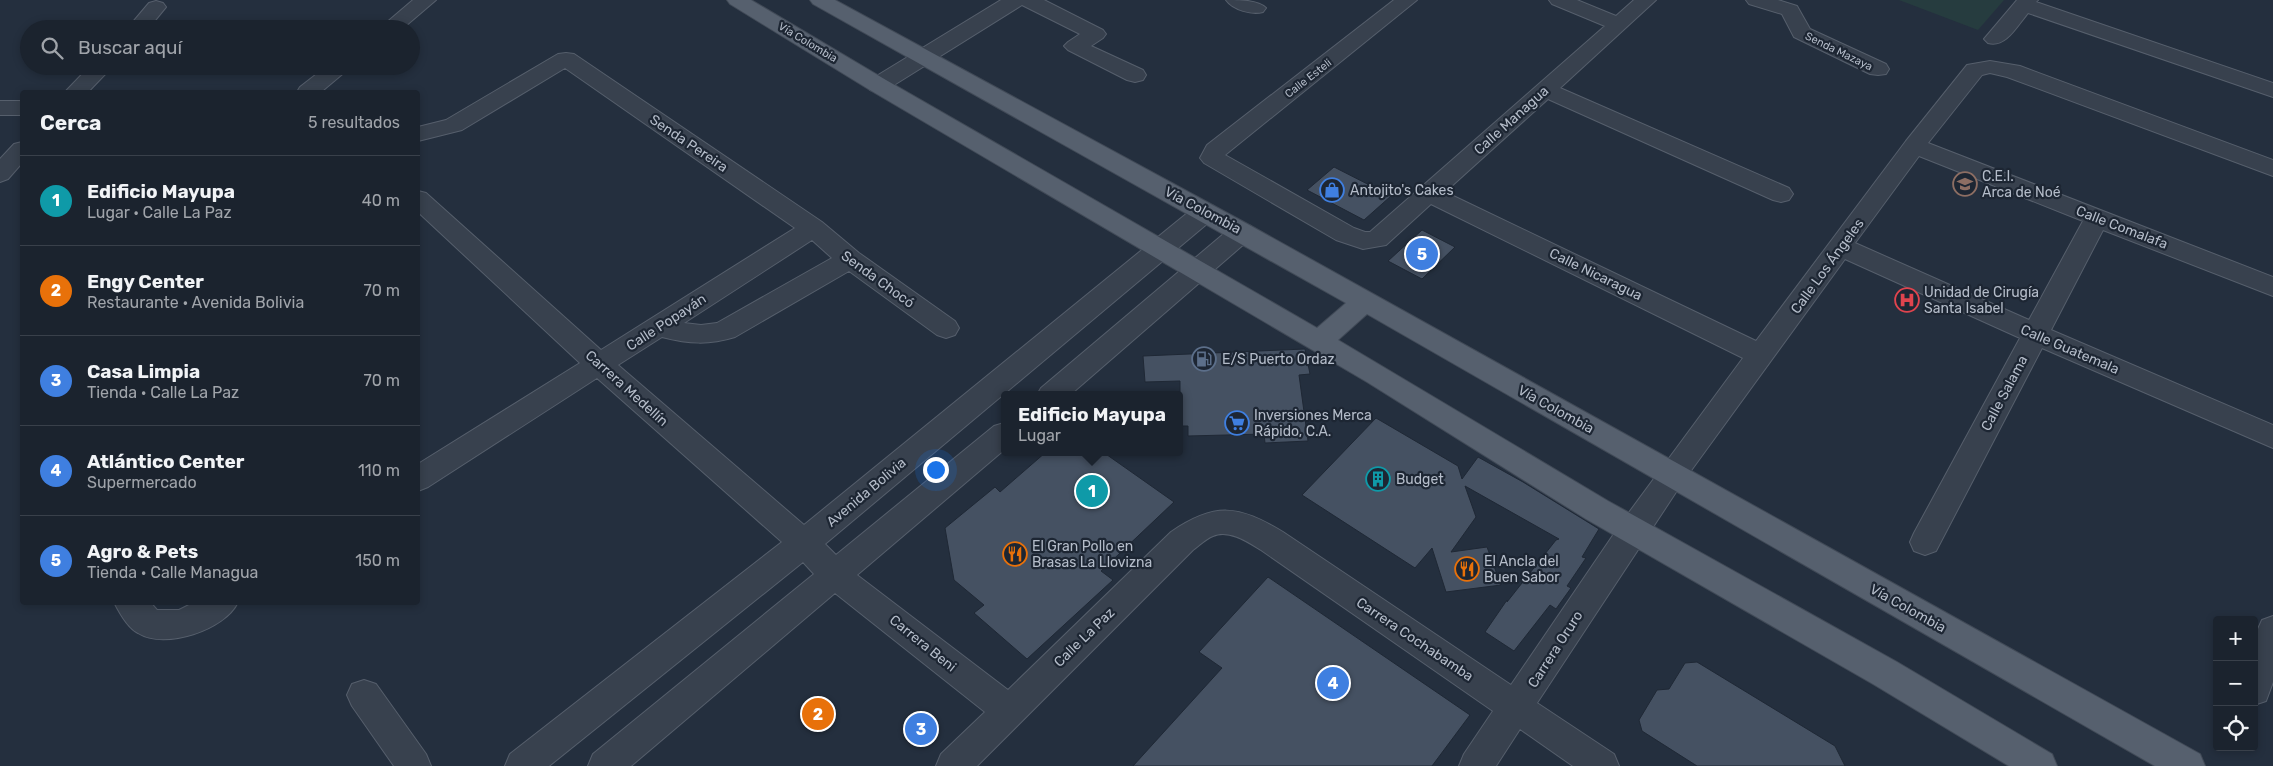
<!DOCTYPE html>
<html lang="es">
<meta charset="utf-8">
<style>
:root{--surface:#1b232e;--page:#282f3a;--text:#f1f3f6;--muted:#a0a4aa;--line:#39404a;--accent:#0b8043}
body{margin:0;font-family:Rubik,sans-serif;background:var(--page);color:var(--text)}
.controls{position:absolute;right:15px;bottom:15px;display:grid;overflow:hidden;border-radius:5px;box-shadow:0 2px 8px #0003}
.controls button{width:45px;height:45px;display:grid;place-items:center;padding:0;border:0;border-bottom:1px solid var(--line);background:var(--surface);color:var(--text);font:25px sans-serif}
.you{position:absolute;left:935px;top:469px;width:18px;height:18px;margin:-12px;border:4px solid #fff;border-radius:50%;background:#1a73e8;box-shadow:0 0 0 8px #1a73e833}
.badge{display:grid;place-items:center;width:32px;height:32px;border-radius:50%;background:var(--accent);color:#fff;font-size:16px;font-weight:700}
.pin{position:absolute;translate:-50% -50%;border:2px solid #fff;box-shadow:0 1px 5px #0006}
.popup{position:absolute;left:1001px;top:391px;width:182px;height:65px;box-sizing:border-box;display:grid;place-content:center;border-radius:5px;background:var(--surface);filter:drop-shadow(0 1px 4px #0005);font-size:16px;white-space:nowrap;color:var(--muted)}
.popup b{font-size:19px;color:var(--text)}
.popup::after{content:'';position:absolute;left:50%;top:100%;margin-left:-10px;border:10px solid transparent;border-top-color:var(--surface)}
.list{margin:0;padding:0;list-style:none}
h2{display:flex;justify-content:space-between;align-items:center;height:65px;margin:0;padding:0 20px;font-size:21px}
h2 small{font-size:16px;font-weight:400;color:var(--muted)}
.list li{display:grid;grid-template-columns:32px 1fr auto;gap:15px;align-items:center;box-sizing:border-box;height:90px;padding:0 20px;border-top:1px solid var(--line)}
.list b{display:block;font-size:19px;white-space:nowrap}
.list p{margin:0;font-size:16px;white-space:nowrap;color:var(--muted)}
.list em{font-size:16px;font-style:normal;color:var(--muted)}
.icon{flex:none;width:28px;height:28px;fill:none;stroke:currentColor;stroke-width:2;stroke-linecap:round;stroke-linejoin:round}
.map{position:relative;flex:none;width:2273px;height:766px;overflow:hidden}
.search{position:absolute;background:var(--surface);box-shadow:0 2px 8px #0003;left:20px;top:20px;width:400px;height:55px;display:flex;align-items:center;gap:12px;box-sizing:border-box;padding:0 18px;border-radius:28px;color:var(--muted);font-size:19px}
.panel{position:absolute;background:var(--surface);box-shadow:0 2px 8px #0003;left:20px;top:90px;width:400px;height:515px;border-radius:5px}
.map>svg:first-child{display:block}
</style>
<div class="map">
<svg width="2273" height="766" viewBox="0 0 2273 766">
<rect width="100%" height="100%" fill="#242f3e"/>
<path fill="#263c3f" d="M 1899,0 L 2004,0 L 1978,30 Z"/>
<path fill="#455162" stroke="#1f2835" d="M 1334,167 L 1391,196 L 1364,220 L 1307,190 Z
M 1422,230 L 1455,247 L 1422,279 L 1388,261 Z
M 1305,349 L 1310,374 L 1299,375 L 1308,441 L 1265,443 L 1264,434 L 1188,436 L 1188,426 L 1180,426 L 1180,381 L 1145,382 L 1143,356 Z
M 1376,418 L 1458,466 L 1462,479 L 1478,457 L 1523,482 L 1599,529 L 1582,557 L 1586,558 L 1567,586 L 1571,588 L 1556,609 L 1550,605 L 1514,651 L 1485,632 L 1507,600 L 1507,602 L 1556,540 L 1559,539 L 1465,486 L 1476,517 L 1451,552 L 1487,547 L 1501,585 L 1446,592 L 1432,548 L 1415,568 L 1302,495 Z
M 1046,452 L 1103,452 L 1174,502 L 1101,571 L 1113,580 L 1027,659 L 974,613 L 984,605 L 954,580 L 945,528 L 995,487 L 1000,492 Z
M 1268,577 L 1470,715 L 1432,766 L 1133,766 L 1222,668 L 1199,652 Z
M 1697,662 L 1835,746 L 1845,766 L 1697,766 L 1642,731 L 1639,720 L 1657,690 L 1669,689 L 1685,663 Z"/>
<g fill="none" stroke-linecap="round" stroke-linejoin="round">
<g stroke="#565f6c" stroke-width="2">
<path id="minor" d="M 413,0 L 436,0 L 402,29 L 379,29 Z
M 1001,0 L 1044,0 L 1103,30 L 1106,34 L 1103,38 L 1091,46 L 1143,70 L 1146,75 L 1143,80 L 1135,82 L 1127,80 L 1068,50 L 1064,46 L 1068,42 L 1080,34 L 1022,5 L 886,90 L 878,92 L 870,90 L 867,85 L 870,80 Z
M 1226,0 C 1239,0 1258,0 1266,8 L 1263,12 C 1252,15 1233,10 1226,0 Z
M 1394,0 L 1417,0 L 1225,155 L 1354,228 L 1365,232 L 1370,232 L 1605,26 L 1552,4 L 1549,0 L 1577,0 L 1616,16 L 1634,0 L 1656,0 L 1560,88 L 1789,188 L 1793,194 L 1789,200 L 1781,202 L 1773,200 L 1548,99 L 1445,192 L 1756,341 L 1906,141 L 1967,65 L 1990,61 L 2020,66 L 2273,160 L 2273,176 L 2007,77 L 1990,73 L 1982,75 L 1928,143 L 2273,277 L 2273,296 L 2103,230 L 2051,330 L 2273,425 L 2273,448 L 2042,348 L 1936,551 L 1925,555 L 1914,551 L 1910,542 L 1914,533 L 2020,338 L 1845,259 L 1682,483 L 1537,703 L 1614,754 L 1619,766 L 1573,766 L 1520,729 L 1496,766 L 1459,766 L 1464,754 L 1493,711 L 1261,550 C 1248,542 1229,529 1213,536 C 1205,539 1199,546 1193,550 L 977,766 L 936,766 L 941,754 L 985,712 L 835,593 L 631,766 L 588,766 L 593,754 L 814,574 L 803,562 L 549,766 L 505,766 L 510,754 L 782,542 L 597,378 L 428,487 L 418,491 L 418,464 L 580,363 L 418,212 L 418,191 L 426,193 L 601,350 L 795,228 L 565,68 L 462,130 L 418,141 L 418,127 L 446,120 L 558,54 L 566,53 L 574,54 L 822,222 L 859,253 L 955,321 L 959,328 L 955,335 L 946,338 L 937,335 L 849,271 L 735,337 C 709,345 689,344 662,337 L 618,365 L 804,525 L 1196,206 L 1205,204 L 1214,206 L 1217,212 L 1214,218 L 825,544 L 836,555 L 994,426 L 1004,423 L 1004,450 L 857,575 L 1008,690 L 1171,532 C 1215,502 1238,505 1283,532 L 1511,685 L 1622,522 L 1743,358 L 1431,204 L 1386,245 L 1363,249 L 1336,240 L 1204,163 L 1200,158 L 1207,145 ZM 1919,156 L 2083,221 L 2029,320 L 1855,243 ZM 812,240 L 832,258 L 717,323 L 701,325 L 684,323 Z
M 1746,0 L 1778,0 L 1797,6 L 1810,29 L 1886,64 L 1889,69 L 1886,74 L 1878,75 L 1870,74 L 1794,37 L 1782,14 L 1749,4 Z
M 2017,0 L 2038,0 L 2036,2 L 2273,83 L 2273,97 L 2028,13 C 2017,26 2006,48 1988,43 L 1984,39 Z
M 156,1 L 163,3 L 166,7 L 148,29 L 127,29 L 149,3 Z
M 90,66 L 113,66 L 88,92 L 65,92 Z
M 327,66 L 352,66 L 321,92 L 297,92 L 300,87 Z
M 0,101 L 22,101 L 22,115 L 0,115 Z
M 22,142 L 22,163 L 8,179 L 0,182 L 0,159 L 14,144 Z
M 1242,224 L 1251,226 L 1254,232 L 1251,238 L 1070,395 L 1037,395 L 1041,388 L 1233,226 Z
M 114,602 L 150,602 L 157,610 L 179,610 L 195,602 L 238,602 C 225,630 165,650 138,633 C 128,628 119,612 114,602 Z
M 2273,616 L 2273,682 L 2266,701 L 2254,705 L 2254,638 L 2262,620 Z
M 364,680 L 376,684 L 426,754 L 431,766 L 394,766 L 352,706 L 347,695 L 352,684 Z"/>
</g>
<g stroke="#414a57" stroke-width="2">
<path id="major" d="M 727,0 L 751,0 L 886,80 L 1317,328 L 1346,303 L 813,4 L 810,0 L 835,0 L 1251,226 L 2200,754 L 2205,766 L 2155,766 L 1367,314 L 1338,340 L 1608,501 L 1897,662 L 2052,754 L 2057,766 L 2009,766 L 1873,684 L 1586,519 L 1367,382 L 870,90 L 730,4 Z"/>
</g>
<use href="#minor" fill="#38414e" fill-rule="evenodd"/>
<use href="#major" fill="#56606e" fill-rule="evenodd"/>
</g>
<defs>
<g id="school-ring" transform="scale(1.25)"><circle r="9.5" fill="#1d2633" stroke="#8d6e63" stroke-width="1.5"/><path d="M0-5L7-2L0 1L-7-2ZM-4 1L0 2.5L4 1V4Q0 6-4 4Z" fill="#8d6e63"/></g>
<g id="shop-ring" transform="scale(1.25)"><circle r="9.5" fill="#1d2633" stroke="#3f7fe0" stroke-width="1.5"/><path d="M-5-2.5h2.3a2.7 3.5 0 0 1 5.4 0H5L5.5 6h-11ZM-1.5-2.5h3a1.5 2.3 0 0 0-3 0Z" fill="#3f7fe0"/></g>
<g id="hospital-ring" transform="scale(1.25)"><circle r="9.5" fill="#1d2633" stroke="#e0444e" stroke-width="1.5"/><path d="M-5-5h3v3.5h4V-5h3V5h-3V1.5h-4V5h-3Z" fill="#e0444e"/></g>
<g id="fuel-ring" transform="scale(1.25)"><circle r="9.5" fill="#1d2633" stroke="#5c6f8a" stroke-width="1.5"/><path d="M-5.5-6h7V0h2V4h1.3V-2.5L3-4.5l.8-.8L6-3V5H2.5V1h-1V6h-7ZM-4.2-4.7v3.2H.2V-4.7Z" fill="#5c6f8a"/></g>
<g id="supermarket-ring" transform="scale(1.25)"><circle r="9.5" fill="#1d2633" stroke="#3f7fe0" stroke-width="1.5"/><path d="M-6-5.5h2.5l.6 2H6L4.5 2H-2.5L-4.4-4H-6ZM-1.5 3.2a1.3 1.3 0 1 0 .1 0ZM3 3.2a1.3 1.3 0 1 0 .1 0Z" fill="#3f7fe0"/></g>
<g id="building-ring" transform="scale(1.25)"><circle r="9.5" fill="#1d2633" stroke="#0f9aa8" stroke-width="1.5"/><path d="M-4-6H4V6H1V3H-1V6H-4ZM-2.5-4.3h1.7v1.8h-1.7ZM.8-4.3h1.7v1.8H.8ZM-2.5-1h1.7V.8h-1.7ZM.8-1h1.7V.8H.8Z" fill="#0f9aa8"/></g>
<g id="restaurant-ring" transform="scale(1.25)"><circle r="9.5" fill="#1d2633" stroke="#e8710a" stroke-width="1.5"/><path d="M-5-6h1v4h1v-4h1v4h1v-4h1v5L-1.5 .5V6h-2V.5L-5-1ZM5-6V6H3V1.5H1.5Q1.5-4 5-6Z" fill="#e8710a"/></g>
</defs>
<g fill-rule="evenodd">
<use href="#school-ring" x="1965" y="184"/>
<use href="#shop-ring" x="1332" y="190"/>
<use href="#hospital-ring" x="1907" y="300"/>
<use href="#fuel-ring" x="1204" y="359"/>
<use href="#supermarket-ring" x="1237" y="423"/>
<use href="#building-ring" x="1378" y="479"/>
<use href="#restaurant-ring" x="1015" y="554"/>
<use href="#restaurant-ring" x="1467" y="569"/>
</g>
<g text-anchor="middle" stroke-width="4.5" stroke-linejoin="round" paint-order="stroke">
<g font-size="11" fill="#b4bcc9" stroke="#1d2633">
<text transform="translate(808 42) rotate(31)" y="4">Vía Colombia</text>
<text transform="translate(1839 51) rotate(26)" y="4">Senda Mazaya</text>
<text transform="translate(1308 78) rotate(-38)" y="4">Calle Esteli</text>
</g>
<g font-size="14" fill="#b4bcc9" stroke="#1d2633">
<text transform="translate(1511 120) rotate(-42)" y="5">Calle Managua</text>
<text transform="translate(689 143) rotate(34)" y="5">Senda Pereira</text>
<text transform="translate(1203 210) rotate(28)" y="5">Vía Colombia</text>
<text transform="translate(2122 227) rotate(21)" y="5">Calle Comalafa</text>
<text transform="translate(1827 266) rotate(-54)" y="5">Calle Los Ángeles</text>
<text transform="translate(1596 274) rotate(26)" y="5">Calle Nicaragua</text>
<text transform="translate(878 279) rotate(36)" y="5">Senda Chocó</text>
<text transform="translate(666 322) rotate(-33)" y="5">Calle Popayán</text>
<text transform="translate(2070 349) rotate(23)" y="5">Calle Guatemala</text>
<text transform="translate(627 388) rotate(42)" y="5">Carrera Medellín</text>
<text transform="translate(2004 393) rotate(-62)" y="5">Calle Salama</text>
<text transform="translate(1556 409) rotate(29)" y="5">Vía Colombia</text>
<text transform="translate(866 492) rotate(-40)" y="5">Avenida Bolivia</text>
<text transform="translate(1908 608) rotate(29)" y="5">Vía Colombia</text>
<text transform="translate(1084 637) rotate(-44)" y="5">Calle La Paz</text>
<text transform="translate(1415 639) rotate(34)" y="5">Carrera Cochabamba</text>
<text transform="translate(923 643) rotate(39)" y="5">Carrera Beni</text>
<text transform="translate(1555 649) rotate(-57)" y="5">Carrera Oruro</text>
</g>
<g font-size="14" fill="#b4bcc9" stroke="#1d2633" text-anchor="start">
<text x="1982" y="181">C.E.I.<tspan x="1982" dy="16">Arca de Noé</tspan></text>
<text x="1350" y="195">Antojito's Cakes</text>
<text x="1924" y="297">Unidad de Cirugía<tspan x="1924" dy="16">Santa Isabel</tspan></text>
<text x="1222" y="364">E/S Puerto Ordaz</text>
<text x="1254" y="420">Inversiones Merca<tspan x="1254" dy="16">Rápido, C.A.</tspan></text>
<text x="1396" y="484">Budget</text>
<text x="1032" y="551">El Gran Pollo en<tspan x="1032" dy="16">Brasas La Llovizna</tspan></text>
<text x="1484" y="566">El Ancla del<tspan x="1484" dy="16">Buen Sabor</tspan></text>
</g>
</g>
</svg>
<div class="controls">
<button>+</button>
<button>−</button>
<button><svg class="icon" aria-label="locate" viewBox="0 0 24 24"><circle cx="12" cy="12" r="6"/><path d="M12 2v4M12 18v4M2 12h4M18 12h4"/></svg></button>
</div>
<div class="you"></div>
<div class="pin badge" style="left:1092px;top:491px;background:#0f9aa8">1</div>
<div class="popup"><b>Edificio Mayupa</b>Lugar</div>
<div class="pin badge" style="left:818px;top:714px;background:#e8710a">2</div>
<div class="pin badge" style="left:921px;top:729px;background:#3f7fe0">3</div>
<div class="pin badge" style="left:1333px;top:683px;background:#3f7fe0">4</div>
<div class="pin badge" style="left:1422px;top:254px;background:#3f7fe0">5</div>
<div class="search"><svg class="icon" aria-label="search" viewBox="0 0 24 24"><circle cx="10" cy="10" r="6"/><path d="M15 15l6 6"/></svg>Buscar aquí</div>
<section class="panel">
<h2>Cerca<small>5 resultados</small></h2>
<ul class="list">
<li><span class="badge" style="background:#0f9aa8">1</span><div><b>Edificio Mayupa</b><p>Lugar · Calle La Paz</p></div><em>40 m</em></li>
<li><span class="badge" style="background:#e8710a">2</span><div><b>Engy Center</b><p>Restaurante · Avenida Bolivia</p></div><em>70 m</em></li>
<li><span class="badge" style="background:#3f7fe0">3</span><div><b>Casa Limpia</b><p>Tienda · Calle La Paz</p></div><em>70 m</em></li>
<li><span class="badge" style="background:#3f7fe0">4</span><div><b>Atlántico Center</b><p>Supermercado</p></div><em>110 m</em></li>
<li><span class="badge" style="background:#3f7fe0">5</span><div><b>Agro &amp; Pets</b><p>Tienda · Calle Managua</p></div><em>150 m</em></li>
</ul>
</section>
</div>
